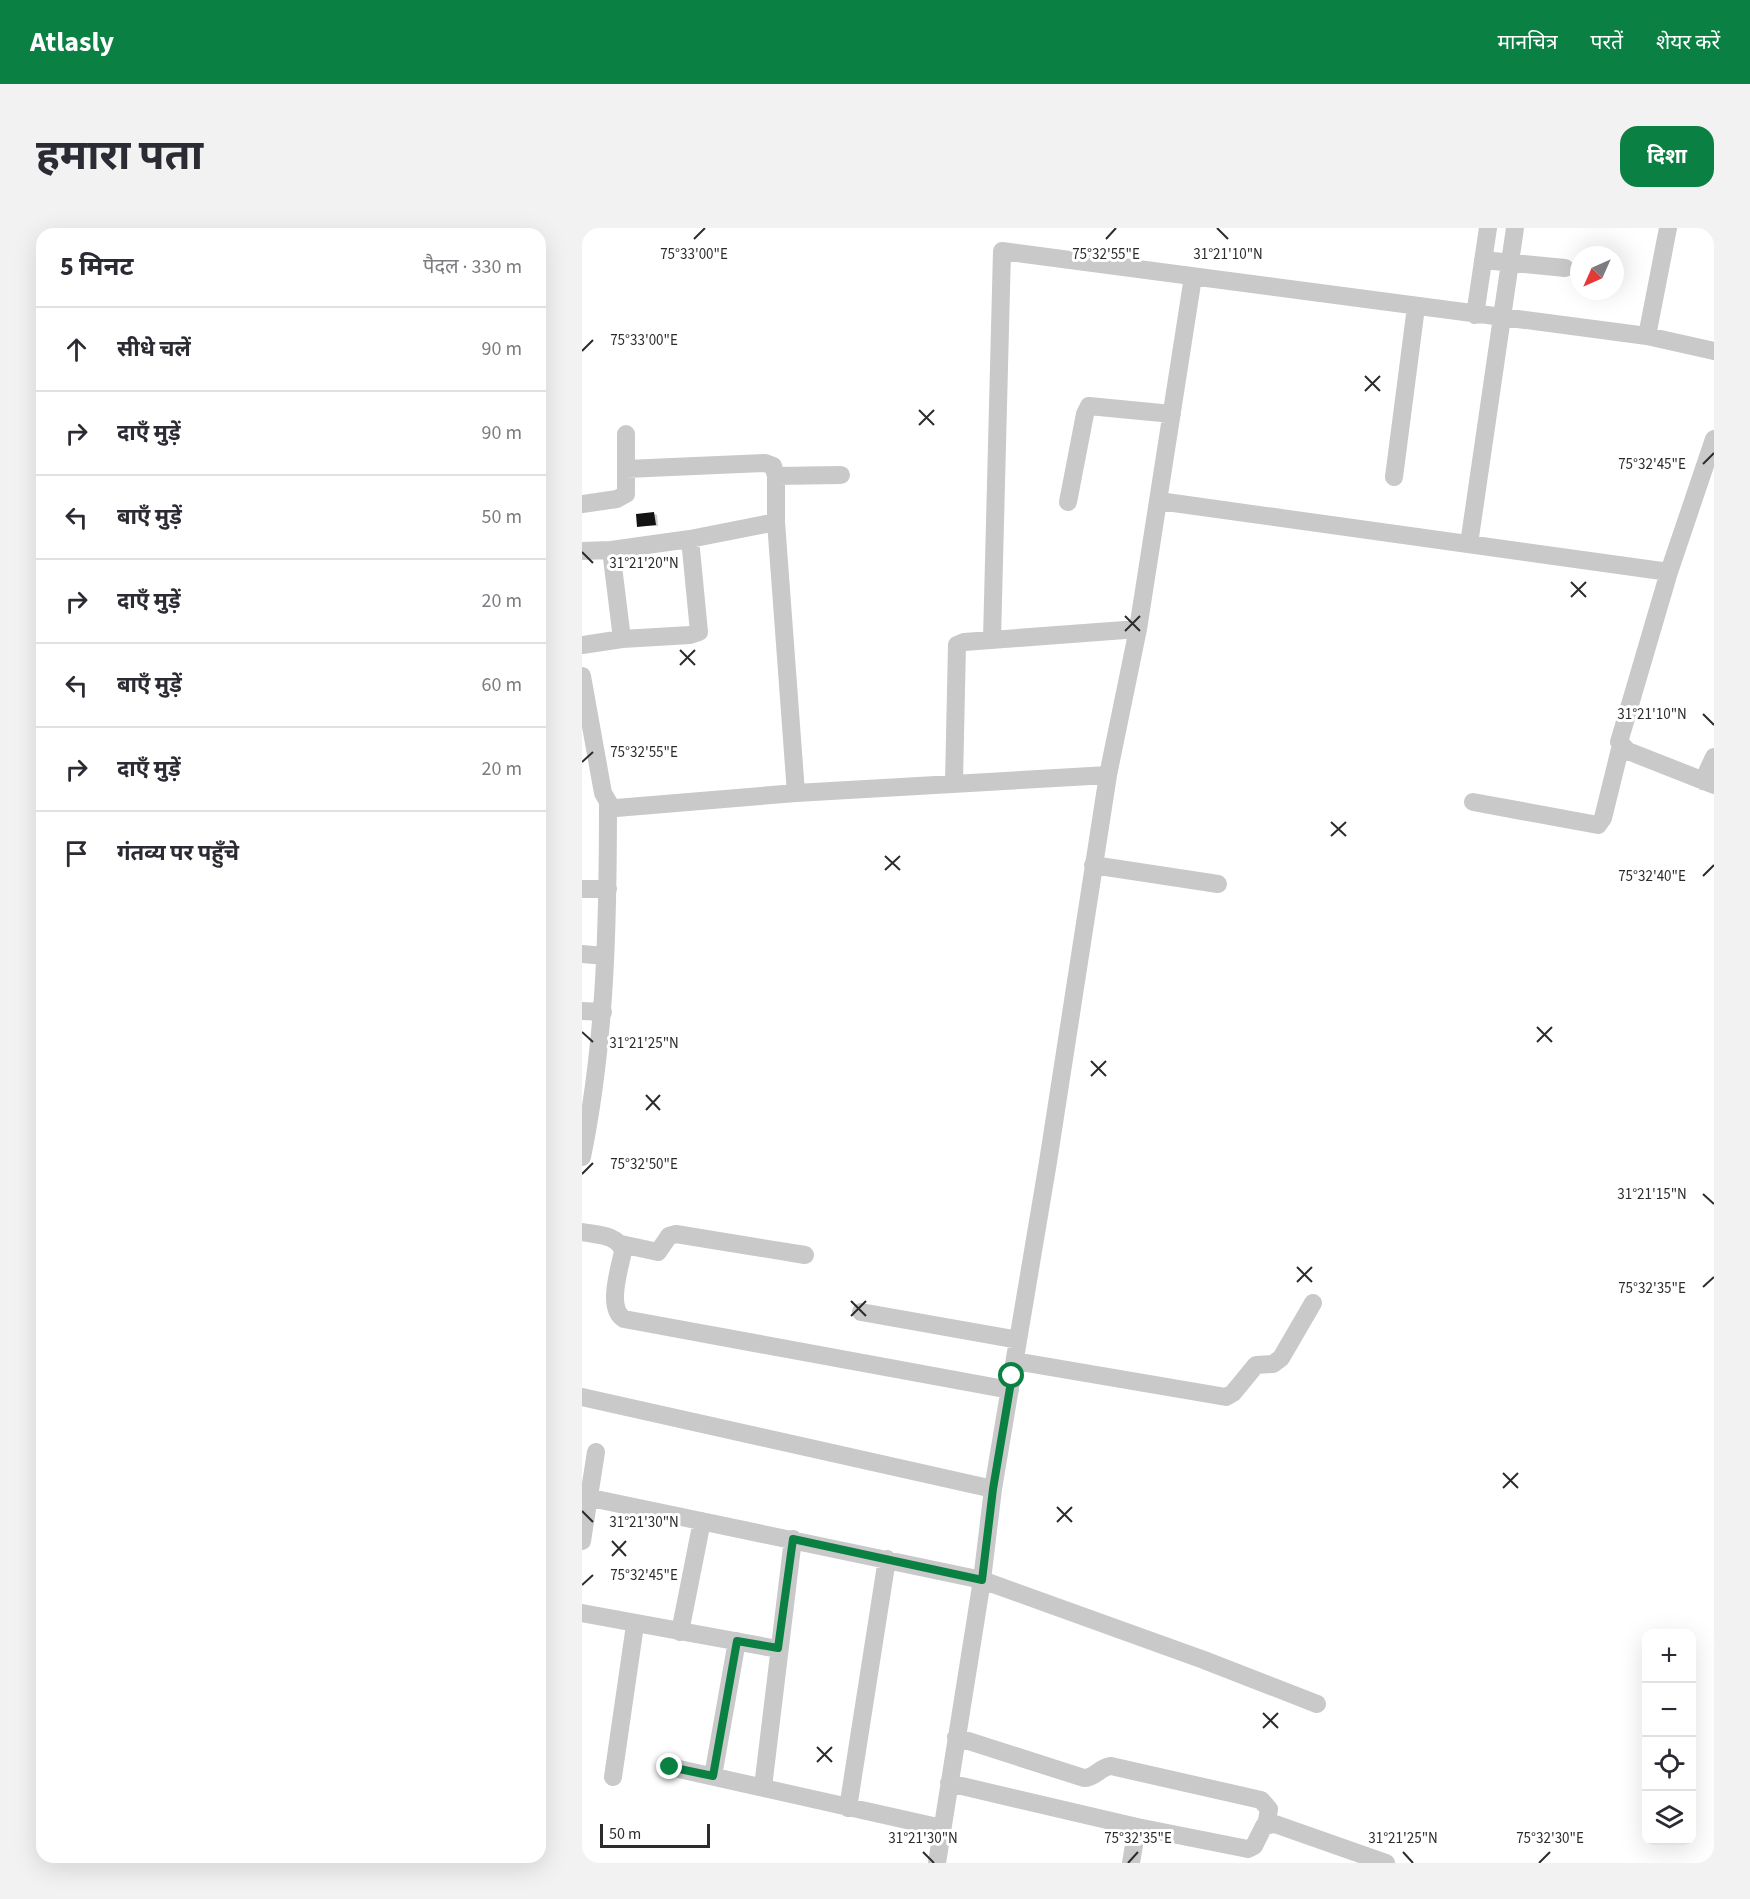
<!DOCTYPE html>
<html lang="hi">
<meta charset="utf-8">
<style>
:root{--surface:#fff;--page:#f2f2f3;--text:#2b2b33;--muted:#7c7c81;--line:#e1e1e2;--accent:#0b8043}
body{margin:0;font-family:"Source Sans 3","Noto Sans Devanagari",sans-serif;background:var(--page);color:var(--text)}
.controls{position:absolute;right:18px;bottom:18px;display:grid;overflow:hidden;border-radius:12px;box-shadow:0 6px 24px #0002}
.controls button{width:54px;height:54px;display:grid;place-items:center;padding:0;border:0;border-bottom:2px solid var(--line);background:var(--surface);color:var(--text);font:30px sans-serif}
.compass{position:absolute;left:988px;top:18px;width:54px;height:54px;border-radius:50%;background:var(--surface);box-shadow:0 6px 24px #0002;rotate:225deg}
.scale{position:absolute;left:18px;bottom:15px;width:110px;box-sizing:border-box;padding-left:6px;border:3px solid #2c2c2c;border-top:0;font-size:16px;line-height:21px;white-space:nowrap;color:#2c2c2c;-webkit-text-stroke:4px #fff;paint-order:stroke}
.stop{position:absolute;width:18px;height:18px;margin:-14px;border:4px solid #0b8043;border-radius:50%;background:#fff}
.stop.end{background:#0b8043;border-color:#fff;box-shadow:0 2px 6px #0008}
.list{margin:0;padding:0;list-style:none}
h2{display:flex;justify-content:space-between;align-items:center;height:78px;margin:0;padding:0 24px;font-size:26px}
h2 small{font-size:20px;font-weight:400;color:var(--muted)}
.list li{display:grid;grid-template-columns:39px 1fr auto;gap:18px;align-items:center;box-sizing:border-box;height:84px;padding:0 24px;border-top:2px solid var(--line)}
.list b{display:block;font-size:22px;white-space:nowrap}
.list em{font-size:20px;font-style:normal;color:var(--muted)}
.icon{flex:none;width:33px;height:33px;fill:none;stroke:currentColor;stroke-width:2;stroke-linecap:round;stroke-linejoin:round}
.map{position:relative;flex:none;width:1132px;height:1635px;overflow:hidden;border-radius:18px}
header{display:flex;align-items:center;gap:36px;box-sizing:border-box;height:84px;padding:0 30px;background:var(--accent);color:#fff}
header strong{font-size:28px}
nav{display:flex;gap:33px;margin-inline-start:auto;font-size:21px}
.intro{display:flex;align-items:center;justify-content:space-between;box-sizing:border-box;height:144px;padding:0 36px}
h1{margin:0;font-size:42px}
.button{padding:15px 27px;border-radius:18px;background:var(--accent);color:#fff;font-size:21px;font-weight:700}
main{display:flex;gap:36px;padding:0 36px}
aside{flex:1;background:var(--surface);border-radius:18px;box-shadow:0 6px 24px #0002}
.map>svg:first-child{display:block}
</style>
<header>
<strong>Atlasly</strong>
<nav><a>मानचित्र</a><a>परतें</a><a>शेयर करें</a></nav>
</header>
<div class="intro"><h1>हमारा पता</h1><a class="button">दिशा</a></div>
<main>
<aside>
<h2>5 मिनट<small>पैदल · 330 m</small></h2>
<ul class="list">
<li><svg class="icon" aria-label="ahead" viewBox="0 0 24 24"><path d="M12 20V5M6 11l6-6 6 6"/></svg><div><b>सीधे चलें</b></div><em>90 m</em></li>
<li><svg class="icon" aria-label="right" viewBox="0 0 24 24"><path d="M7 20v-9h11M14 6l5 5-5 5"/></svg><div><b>दाएँ मुड़ें</b></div><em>90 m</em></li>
<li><svg class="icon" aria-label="left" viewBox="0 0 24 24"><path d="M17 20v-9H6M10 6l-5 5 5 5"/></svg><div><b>बाएँ मुड़ें</b></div><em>50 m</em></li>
<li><svg class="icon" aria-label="right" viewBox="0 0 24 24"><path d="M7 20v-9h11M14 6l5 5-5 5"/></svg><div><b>दाएँ मुड़ें</b></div><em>20 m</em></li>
<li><svg class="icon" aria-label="left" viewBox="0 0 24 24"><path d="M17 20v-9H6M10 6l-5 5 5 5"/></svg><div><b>बाएँ मुड़ें</b></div><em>60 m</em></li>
<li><svg class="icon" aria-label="right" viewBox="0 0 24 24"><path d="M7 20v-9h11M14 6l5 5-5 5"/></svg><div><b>दाएँ मुड़ें</b></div><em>20 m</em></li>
<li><svg class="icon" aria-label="arrive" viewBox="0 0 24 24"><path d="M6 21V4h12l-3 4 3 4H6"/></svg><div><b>गंतव्य पर पहुँचे</b></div></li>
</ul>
</aside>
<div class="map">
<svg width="1132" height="1635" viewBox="0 0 1132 1635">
<rect width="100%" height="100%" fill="#fff"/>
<path fill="#0003" d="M 72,286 L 75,287 L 76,298 L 57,298 Z"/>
<path fill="#131313" d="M 72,284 L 74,297 L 55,299 L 54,286 Z"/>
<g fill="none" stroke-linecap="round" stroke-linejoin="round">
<path stroke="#c9c9c9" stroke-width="18" d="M 901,32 L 983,40
M 893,87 L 906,0
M 1065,108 L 1086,0
M 1132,211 L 1087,344 L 1037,514 L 1046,523 L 1132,557
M 44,241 L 183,235 L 191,238 L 194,248
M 812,249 L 834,79
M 577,273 L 1087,344
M 486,274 L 503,186 L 507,178 L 590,186
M 0,276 L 35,271 L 44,266 L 44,206
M 887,316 L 933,0
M 0,323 L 29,322
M 40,411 L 29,322 L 108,311 L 194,294
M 410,411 L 420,23 L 1065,108 L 1132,123
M 0,417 L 40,411 L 108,407 L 117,404 L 108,311
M 0,448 L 21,565 L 28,577 L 34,580 L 214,565 L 526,547
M 1121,553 L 1132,529
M 372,554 L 375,417 L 382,414 L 556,401
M 214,565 L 194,294 L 194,248 L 259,247
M 891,574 L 1016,597 L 1021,590 L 1039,517
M 511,637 L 636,656
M 0,661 L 26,661
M 0,726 L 23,728
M 0,783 L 21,784
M 0,929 C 24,812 26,693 26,574
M 0,1004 C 14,1007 36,1006 41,1023 C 38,1040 24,1080 42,1091 L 428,1162
M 39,1016 L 76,1024 L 87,1008 L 94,1006 L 223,1027
M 279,1084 L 436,1112
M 433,1133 L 644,1169 L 651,1165 L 674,1137 L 691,1136 L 699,1130 L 731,1075
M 0,1169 L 411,1261
M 9,1270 L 400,1352 L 622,1432 L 735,1476
M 0,1313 L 14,1224
M 0,1385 L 196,1421
M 98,1404 L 120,1293
M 374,1509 L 502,1550 C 513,1550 518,1539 529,1538 L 679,1572 L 687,1581 L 684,1598
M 88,1539 L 360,1600
M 131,1548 L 155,1413
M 31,1549 L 53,1397
M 367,1555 L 555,1599 L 666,1621 L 672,1618 L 682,1598 L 693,1596 L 804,1635
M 181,1559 L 211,1311
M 266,1580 L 305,1331
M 355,1635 L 400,1352 L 411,1261 L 466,934 L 526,547 L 556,401 L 611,49
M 549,1635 L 555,1599"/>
</g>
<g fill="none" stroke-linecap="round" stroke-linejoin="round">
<path stroke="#0b8043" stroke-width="8" d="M 88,1539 L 131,1548 L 155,1413 L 196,1420 L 211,1311 L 400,1352 L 411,1261 L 430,1148"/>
</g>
<path fill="none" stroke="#2c2c2c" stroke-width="2" d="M 635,0 L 646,11M 112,11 L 123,0M 524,11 L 534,0M 0,123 L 11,112M 783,148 L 798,163M 783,163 L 798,148M 337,182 L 352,197M 337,197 L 352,182M 1121,236 L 1132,225M 0,324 L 11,335M 989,354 L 1004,369M 989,369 L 1004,354M 543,388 L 558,403M 543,403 L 558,388M 98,422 L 113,437M 98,437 L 113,422M 1121,486 L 1132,497M 0,534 L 11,524M 749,594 L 764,608M 749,608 L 764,594M 303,628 L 318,642M 303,642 L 318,628M 1121,648 L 1132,637M 955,799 L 970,814M 0,804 L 11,814M 955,814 L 970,799M 509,833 L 524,848M 509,848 L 524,833M 64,867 L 78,882M 64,882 L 78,867M 0,946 L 11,935M 1121,966 L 1132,976M 715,1039 L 730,1054M 715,1054 L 730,1039M 1121,1059 L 1132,1049M 269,1073 L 284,1088M 269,1088 L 284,1073M 921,1245 L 936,1260M 921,1260 L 936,1245M 475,1279 L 490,1294M 0,1283 L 11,1294M 475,1294 L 490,1279M 30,1313 L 44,1328M 30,1328 L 44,1313M 0,1357 L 11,1347M 681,1485 L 696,1500M 681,1500 L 696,1485M 235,1519 L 250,1534M 235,1534 L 250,1519M 341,1624 L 352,1635M 821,1624 L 831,1635M 546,1635 L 556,1624M 957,1635 L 968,1624"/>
<g font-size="15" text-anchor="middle" fill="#2c2c2c" stroke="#fff" stroke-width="6" stroke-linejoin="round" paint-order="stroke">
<text x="112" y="31">75°33'00"E</text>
<text x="524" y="31">75°32'55"E</text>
<text x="646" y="31">31°21'10"N</text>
<text x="62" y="117">75°33'00"E</text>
<text x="1070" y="241">75°32'45"E</text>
<text x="62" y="340">31°21'20"N</text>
<text x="1070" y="491">31°21'10"N</text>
<text x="62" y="529">75°32'55"E</text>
<text x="1070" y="653">75°32'40"E</text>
<text x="62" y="820">31°21'25"N</text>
<text x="62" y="941">75°32'50"E</text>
<text x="1070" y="971">31°21'15"N</text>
<text x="1070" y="1065">75°32'35"E</text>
<text x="62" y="1299">31°21'30"N</text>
<text x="62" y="1352">75°32'45"E</text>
<text x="341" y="1615">31°21'30"N</text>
<text x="556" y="1615">75°32'35"E</text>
<text x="821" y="1615">31°21'25"N</text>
<text x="968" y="1615">75°32'30"E</text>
</g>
</svg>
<div class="controls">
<button>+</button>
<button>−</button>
<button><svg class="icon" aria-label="locate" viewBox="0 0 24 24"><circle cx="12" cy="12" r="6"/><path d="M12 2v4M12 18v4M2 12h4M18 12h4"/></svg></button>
<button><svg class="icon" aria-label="layers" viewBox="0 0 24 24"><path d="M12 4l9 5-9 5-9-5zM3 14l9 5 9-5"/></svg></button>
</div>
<svg class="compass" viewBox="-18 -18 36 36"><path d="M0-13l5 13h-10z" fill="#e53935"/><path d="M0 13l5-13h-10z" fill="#7c7c81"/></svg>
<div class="scale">50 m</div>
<div class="stop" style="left:430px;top:1148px"></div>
<div class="stop end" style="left:88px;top:1539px"></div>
</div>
</main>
